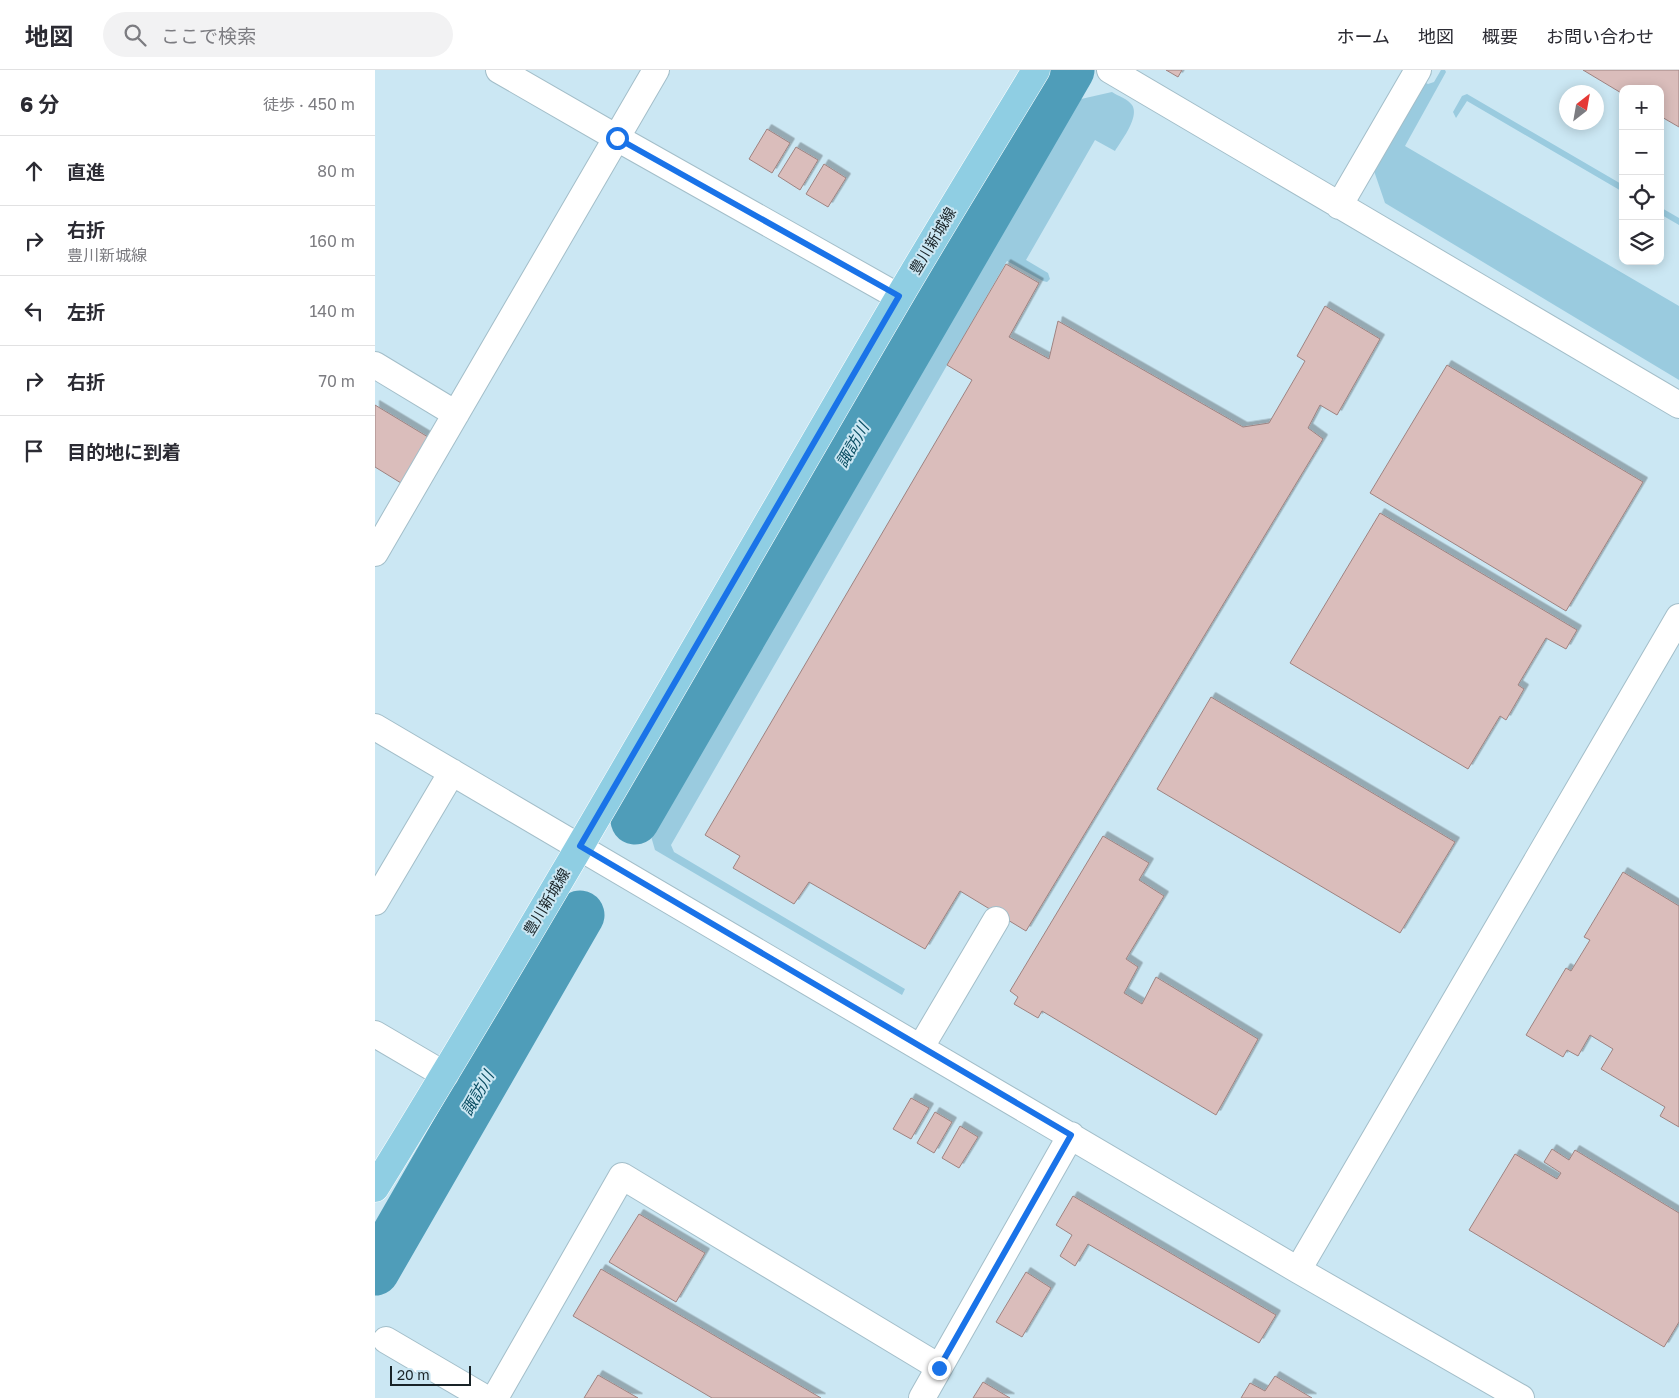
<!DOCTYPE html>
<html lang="ja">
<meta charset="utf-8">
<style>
:root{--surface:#fff;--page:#f2f2f3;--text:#2b2b33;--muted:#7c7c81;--line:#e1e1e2}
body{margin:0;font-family:"Golos Text","Noto Sans JP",sans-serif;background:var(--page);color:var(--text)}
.controls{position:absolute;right:15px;top:15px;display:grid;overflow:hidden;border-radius:10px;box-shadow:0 2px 12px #0003}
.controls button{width:45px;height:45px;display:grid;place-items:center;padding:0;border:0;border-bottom:1px solid var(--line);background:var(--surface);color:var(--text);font:25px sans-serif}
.compass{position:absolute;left:1184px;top:15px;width:45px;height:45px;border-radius:50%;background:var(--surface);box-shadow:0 2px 12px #0003;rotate:31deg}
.scale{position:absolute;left:15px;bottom:12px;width:81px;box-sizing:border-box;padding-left:5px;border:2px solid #192327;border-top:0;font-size:14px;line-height:18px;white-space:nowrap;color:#192327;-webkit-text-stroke:4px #cbe7f3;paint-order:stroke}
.stop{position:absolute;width:15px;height:15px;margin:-11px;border:4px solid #1a73e8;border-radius:50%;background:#fff}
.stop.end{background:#1a73e8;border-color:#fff;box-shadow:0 1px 5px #0008}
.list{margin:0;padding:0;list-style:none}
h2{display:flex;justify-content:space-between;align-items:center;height:65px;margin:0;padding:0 20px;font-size:21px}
h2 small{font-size:16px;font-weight:400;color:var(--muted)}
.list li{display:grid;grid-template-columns:32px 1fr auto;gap:15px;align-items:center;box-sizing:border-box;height:70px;padding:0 20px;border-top:1px solid var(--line)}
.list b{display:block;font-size:19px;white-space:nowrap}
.list p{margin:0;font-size:16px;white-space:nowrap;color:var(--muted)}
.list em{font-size:16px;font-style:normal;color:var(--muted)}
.icon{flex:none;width:28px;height:28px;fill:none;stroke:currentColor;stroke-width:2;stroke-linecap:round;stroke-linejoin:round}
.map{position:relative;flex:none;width:1304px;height:1328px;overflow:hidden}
header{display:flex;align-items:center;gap:30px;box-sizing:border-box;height:70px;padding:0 25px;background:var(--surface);border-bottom:1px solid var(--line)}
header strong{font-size:24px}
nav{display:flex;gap:28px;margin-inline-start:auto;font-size:18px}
.search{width:350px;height:45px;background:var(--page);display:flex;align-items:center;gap:12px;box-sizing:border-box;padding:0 18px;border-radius:28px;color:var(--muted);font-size:19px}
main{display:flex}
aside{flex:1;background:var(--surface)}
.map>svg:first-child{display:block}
</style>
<header>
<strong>地図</strong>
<div class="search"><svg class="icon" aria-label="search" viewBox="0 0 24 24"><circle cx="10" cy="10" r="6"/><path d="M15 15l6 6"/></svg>ここで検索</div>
<nav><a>ホーム</a><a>地図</a><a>概要</a><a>お問い合わせ</a></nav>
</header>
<main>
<aside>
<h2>6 分<small>徒歩 · 450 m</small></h2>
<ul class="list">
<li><svg class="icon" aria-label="ahead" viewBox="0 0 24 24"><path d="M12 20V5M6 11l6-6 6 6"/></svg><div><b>直進</b></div><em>80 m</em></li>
<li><svg class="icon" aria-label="right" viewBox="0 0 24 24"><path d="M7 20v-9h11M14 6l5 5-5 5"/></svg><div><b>右折</b><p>豊川新城線</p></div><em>160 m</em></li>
<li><svg class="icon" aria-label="left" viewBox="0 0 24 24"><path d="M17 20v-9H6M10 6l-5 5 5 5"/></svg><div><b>左折</b></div><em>140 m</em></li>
<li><svg class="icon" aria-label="right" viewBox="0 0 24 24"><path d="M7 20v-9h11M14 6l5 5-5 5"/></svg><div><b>右折</b></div><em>70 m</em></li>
<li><svg class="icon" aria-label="arrive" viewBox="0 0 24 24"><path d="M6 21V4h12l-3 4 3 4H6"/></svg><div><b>目的地に到着</b></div></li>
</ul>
</aside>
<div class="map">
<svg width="1304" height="1328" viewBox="0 0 1304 1328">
<defs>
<filter id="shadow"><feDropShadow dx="4.5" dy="-4.5" stdDeviation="0" flood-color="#0004"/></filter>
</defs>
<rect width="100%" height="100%" fill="#cbe7f3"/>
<path fill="#9acbdf" d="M 1066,0 L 1070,0 L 1071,2 L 1030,76 L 1304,236 L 1304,310 L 1010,133 L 998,98 L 1049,12 L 1053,14 L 1059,12 Z
M 737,22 C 743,26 753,29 757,35 C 765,47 746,71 740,81 L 720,70 L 651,190 L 673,203 L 675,209 L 672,212 L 668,211 L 632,191 L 296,775 L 299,782 L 530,919 L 527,925 L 280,780 L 271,749 L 684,34 Z
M 1092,24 L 1248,115 L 1248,122 L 1092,31 L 1081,48 L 1078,42 L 1087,26 Z
M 1285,137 L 1304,148 L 1304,155 L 1285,144 Z"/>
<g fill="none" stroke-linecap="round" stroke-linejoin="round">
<path stroke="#4f9db9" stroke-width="49" d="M 260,750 L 695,0
M 0,1201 L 205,845"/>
</g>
<path fill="#dabdbb" stroke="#9e8381" filter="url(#shadow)" d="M 791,0 L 807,0 L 803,7 Z
M 1208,0 L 1304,0 L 1304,57 L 1285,46 L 1285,19 L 1248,19 L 1248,24 Z
M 392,59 L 415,73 L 397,103 L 374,89 Z
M 421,77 L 443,90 L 425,120 L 403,106 Z
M 449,94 L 471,108 L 453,137 L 431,124 Z
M 631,194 L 664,213 L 634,267 L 674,289 L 683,251 L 868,357 L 894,353 L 930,291 L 922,286 L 950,236 L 1005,269 L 962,345 L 945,335 L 933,358 L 948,369 L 651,861 L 585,821 L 550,879 L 434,812 L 419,834 L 358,798 L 365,786 L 330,765 L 597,310 L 572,295 Z
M 1072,295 L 1268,412 L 1191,541 L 995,423 Z
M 0,335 L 53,367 L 26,413 L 0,397 Z
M 1005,443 L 1202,560 L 1191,579 L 1171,568 L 1143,615 L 1149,619 L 1131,650 L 1125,646 L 1093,699 L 915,593 Z
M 836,627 L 1080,772 L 1025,863 L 782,719 Z
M 728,766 L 774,793 L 764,810 L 789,826 L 751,889 L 763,897 L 749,923 L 767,934 L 781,907 L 883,969 L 841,1045 L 667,941 L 663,948 L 639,934 L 643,927 L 635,921 Z
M 1248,802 L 1304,836 L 1304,1057 L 1285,1046 L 1290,1037 L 1226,999 L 1238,979 L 1215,965 L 1203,986 L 1192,980 L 1188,987 L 1151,965 L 1191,898 L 1196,901 L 1215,870 L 1209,867 Z
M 536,1028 L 554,1038 L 536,1069 L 518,1059 Z
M 560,1042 L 577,1052 L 559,1083 L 542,1073 Z
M 585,1056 L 603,1067 L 584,1098 L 567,1088 Z
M 1177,1079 L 1194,1090 L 1200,1080 L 1304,1143 L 1304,1252 L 1289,1277 L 1094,1160 L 1140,1084 L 1182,1109 L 1186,1103 L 1169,1092 Z
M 698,1126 L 901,1245 L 884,1273 L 713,1174 L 700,1196 L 685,1186 L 697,1165 L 681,1155 Z
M 264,1144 L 330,1183 L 301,1232 L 234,1192 Z
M 226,1199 L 446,1328 L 337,1328 L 198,1246 Z
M 651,1202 L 676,1218 L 647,1267 L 621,1252 Z
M 223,1305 L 263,1328 L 209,1328 Z
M 900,1306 L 937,1328 L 866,1328 L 875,1313 L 890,1321 Z
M 608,1312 L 635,1328 L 598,1328 Z"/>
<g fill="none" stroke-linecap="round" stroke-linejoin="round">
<g stroke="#a3bec9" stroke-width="28">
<path id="minor" d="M 124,0 L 242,68 L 524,227
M 735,0 L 1304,335
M 964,136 L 1043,0
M 0,295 L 81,344
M 0,483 L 281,0
M 0,657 L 923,1200 L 1146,1328
M 0,832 L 77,702
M 0,964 L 70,1005
M 546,977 L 621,850
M 923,1200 L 1304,547
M 11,1270 L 110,1328
M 120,1328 L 247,1106 L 564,1297
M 547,1328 L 696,1065"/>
</g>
<g stroke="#fff" stroke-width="29">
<path id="major" d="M 0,1118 C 180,826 349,526 523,229 C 568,152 615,76 661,0"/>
</g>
<use href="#minor" stroke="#fff" stroke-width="26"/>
<use href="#major" stroke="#8fcee3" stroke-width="28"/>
</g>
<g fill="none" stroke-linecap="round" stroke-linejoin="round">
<path stroke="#1a73e8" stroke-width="6" d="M 242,68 L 524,226 L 205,776 L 696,1065 L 564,1298"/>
</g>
<g text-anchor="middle" stroke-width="4" stroke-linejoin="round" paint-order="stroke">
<g font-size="15" fill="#192327" stroke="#cbe7f3">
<text transform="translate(558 171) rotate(-59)" y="5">豊川新城線</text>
<text transform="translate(172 832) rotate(-59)" y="5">豊川新城線</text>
</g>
<g font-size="16" font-style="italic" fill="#0b4e63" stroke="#cbe7f3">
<text transform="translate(477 375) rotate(-60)" y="6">諏訪川</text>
<text transform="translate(102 1023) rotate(-60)" y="6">諏訪川</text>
</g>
</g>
</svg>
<div class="controls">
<button>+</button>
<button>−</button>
<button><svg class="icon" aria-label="locate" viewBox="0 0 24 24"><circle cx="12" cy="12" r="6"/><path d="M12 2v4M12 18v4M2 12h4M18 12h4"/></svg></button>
<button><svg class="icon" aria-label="layers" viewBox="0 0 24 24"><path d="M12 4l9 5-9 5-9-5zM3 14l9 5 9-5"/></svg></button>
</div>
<svg class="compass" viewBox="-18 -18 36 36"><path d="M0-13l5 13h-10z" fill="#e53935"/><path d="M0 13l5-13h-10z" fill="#7c7c81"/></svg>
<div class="scale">20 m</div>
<div class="stop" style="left:242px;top:68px"></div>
<div class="stop end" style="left:564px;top:1298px"></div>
</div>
</main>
